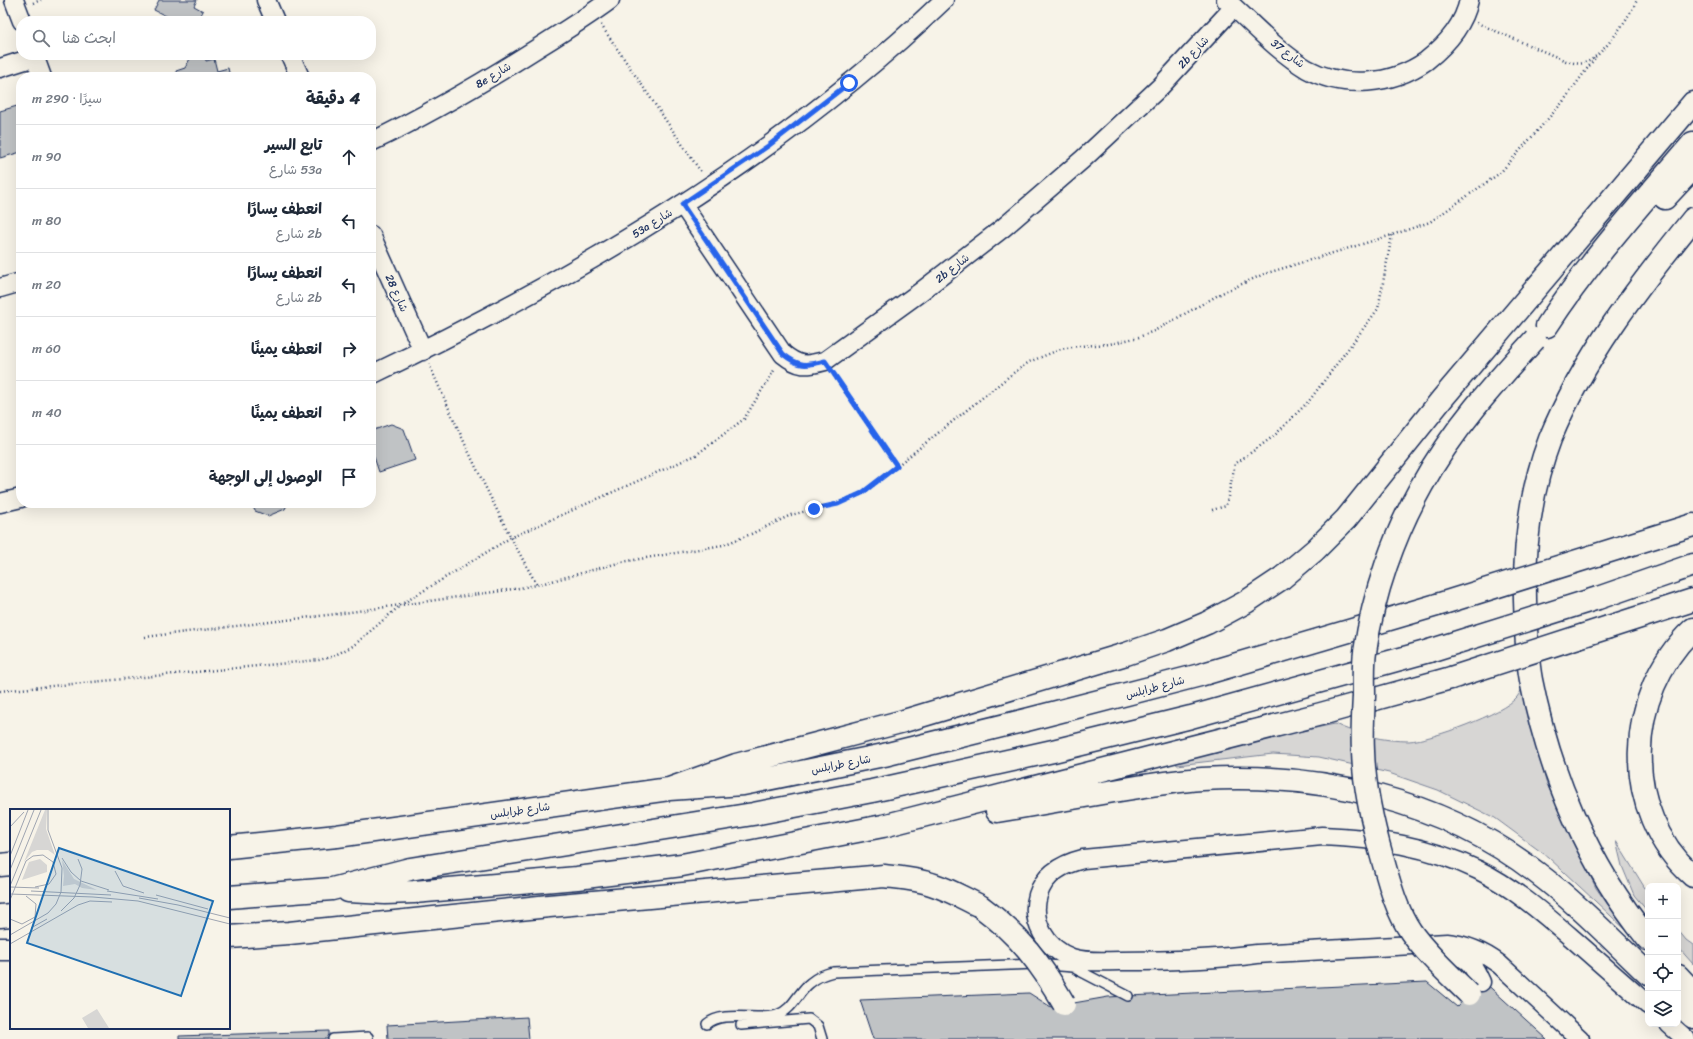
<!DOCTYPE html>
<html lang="ar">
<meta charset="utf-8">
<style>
:root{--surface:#fff;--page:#f6f6f7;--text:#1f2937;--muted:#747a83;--line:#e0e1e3}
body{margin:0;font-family:Sriracha,"Playpen Sans Arabic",sans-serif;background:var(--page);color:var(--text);direction:rtl}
.controls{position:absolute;right:12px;bottom:12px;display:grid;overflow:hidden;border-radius:8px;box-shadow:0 4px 16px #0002}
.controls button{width:36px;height:36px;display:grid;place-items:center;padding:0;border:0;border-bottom:1px solid var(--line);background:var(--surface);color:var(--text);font:20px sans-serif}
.stop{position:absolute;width:12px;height:12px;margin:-9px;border:3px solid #2563eb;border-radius:50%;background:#fff}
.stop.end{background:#2563eb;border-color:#fff;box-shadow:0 1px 4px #0008}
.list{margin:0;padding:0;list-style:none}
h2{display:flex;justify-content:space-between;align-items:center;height:52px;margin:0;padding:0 16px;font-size:17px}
h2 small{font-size:13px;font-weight:400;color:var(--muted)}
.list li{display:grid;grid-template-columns:26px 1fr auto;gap:12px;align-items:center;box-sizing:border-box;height:64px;padding:0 16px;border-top:1px solid var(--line)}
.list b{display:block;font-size:15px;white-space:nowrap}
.list p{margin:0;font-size:13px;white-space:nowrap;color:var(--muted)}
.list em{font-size:13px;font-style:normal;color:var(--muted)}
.icon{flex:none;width:22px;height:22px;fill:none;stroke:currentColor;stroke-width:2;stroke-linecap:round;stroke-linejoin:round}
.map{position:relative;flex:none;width:1693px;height:1039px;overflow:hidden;direction:ltr}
.search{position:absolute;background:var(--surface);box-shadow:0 4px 16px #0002;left:16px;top:16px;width:360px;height:44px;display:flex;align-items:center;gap:10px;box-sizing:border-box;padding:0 14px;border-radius:16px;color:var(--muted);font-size:15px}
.panel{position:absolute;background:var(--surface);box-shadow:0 4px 16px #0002;left:16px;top:72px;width:360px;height:436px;border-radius:16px;direction:rtl}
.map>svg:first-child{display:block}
</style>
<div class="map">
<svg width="1693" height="1039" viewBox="0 0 1693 1039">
<rect width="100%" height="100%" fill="#f7f3e8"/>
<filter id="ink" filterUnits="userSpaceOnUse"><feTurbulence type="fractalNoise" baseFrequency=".025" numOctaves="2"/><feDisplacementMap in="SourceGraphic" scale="8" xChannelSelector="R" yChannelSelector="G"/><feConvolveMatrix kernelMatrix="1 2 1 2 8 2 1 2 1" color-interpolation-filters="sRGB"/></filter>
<g filter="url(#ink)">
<path fill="#d7d6d4" stroke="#798299" d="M 1527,678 L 1532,727 L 1546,782 L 1596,888 L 1626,930 L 1548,857 L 1495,818 L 1438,790 L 1389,773 L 1319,757 L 1273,754 L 1177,765 L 1174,757 L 1335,724 C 1358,735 1383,741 1409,741 C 1431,740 1503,714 1517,697 C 1521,692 1524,684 1527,678 Z
M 1616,841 L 1648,893 L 1648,912 L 1634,895 L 1622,866 Z
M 1678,930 L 1686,940 L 1693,945 L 1693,964 L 1678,947 Z"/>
<path fill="#c0c3c5" stroke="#1b2f5e" d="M 159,0 L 197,0 L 194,6 L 203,11 L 198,21 L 176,21 L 154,10 Z
M 192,55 L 205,55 L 206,61 L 214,59 L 217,71 L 228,68 L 230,77 L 178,77 L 176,71 L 185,68 Z
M 17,106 L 21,119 L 21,152 L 0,158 L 0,111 Z
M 391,424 L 404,429 L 415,460 L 379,472 L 371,448 L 371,431 Z
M 251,503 L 288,503 L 285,509 L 268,516 L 255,511 Z
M 1482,980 L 1547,1039 L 873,1039 L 860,1000 L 1029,993 L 1051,1007 L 1108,997 L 1427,982 L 1457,1007 Z
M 527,1017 L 529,1039 L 388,1039 L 387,1025 Z
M 329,1031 L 329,1039 L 179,1039 L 179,1036 Z"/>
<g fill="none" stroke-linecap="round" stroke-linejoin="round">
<g stroke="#1b2f5e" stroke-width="12">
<path id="service" d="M 1076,969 L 1128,996
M 707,1024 C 723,1010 757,1021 777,1015 C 793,1010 798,992 810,983 C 817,977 824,974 833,972 L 1036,964 L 1085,968
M 741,1025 L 809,1019 L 818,1026 L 822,1039
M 333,1039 L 368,1037"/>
</g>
<g stroke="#1b2f5e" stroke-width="21">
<path id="minor" d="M 14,0 L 22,21
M 266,0 L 275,21
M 1226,0 C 1252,23 1277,51 1307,69 C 1344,89 1392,85 1426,61 C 1445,46 1464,25 1469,0
M 34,55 L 42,77
M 290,55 L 300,77
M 0,68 L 35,57
M 371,142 C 429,114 484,82 539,47 C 563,32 587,17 610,0
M 682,204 L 783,354 C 799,367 806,366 825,361 L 919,293 L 1003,228 L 1083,159 L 1160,87 L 1234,7
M 371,235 L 423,351
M 0,288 L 21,282
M 371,375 C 577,277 778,159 944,0
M 0,503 L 21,498
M 1445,955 C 1468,955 1472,963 1481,982
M 1669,1024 L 1686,1039
M 1580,1039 L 1499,964 C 1483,952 1467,945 1447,943 L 1257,954 C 1212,960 1166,961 1120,961 C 1105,961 1087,963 1072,958 C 1046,949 1030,921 1038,895 C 1045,873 1063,864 1083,859 L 1322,836 C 1377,838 1428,846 1478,870 C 1513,887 1544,914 1573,939 C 1598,961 1623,983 1648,1005"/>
</g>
<g stroke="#1b2f5e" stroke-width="25">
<path id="motorway" d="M 1665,198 L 1693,168
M 1547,326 C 1590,260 1642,203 1693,143
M 1619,548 L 1693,525
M 1598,598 L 1693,565
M 1609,627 L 1693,600
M 1693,629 C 1624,694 1620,812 1693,876
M 669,789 L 736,765 L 904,721 L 1126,654 L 1167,640 L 1207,623 L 1246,602 L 1282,578 L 1315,550 L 1346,519 L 1442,399 L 1693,103
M 997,811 C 1036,804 1075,798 1114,791 C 1143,786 1172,781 1202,779 C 1319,772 1443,800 1537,873 C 1577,903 1612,940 1648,974
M 229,847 L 337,836 L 669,789 L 743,784 L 884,755 L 1030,719 L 1200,675 L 1437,605
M 0,865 L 11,864
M 348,891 L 385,893 L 414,892 L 577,878 L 682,865 L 883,826 L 1321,714 L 1451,678
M 229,897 L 332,889 L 410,869 L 753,814 L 872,791 L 1053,751 L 1191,717 L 1429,651
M 0,916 L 11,915
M 229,937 L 289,933 L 549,906 L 884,876 C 901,878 918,879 934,885 C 950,890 965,899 980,906
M 1648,939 C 1588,865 1549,773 1531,680 C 1526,654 1526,626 1525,600 C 1524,545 1530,491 1550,439 C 1583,358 1638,287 1693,219
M 0,949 L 11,949
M 1678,976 L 1693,992
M 1678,1003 L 1693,1017"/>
</g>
<path stroke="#1b2f5e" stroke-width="2.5" stroke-dasharray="1 3" stroke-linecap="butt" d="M 33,3 L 41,0
M 1477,23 L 1566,61 C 1573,63 1580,65 1587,62 C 1604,55 1629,17 1637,0
M 601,25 L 701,172
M 429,364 C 462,439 496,513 537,585
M 834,375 L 897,466
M 1212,510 L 1226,506 L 1235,464 L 1274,436 L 1309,401 L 1378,309 L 1392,235
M 145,637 L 336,614 L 501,591 L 537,585 L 622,562 L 723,545 L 751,534 L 791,515 L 838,503 L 863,493 L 1012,374 L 1029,362 L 1061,349 L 1078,346 L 1110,344 L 1139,337 L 1154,331 L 1222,293 L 1264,274 L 1392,235 L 1430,222 L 1500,173 L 1562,103 L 1595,58
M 0,691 L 319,660 L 331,657 L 353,646 L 402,604 L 510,538 L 696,455 L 744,419 L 775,369"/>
<use href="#service" stroke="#f7f3e8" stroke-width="9"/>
<use href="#minor" stroke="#f7f3e8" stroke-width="18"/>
<use href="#motorway" stroke="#f7f3e8" stroke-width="22"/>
<g stroke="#1b2f5e" stroke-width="25" stroke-linecap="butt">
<path id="motorway-bridge" d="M 1437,605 L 1619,548
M 1429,651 L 1598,598
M 1451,678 L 1609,627
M 980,906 C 1019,935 1040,962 1064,1004
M 1469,994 C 1450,975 1427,955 1411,932 C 1396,910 1389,882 1382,857 C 1372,822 1364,787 1363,751 C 1362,733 1363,714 1364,696 C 1364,682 1363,666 1365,652 C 1373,594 1394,535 1422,485 C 1452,430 1494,384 1535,339"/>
</g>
<use href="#motorway-bridge" stroke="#f7f3e8" stroke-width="22"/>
</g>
</g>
<g fill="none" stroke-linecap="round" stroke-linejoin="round" filter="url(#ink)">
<path stroke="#2563eb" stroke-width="5" d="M 814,509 L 838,504 L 862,493 L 897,466 L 825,361 C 806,366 799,367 783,354 L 682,204 L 768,146 L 849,83"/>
</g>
<g text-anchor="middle" stroke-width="3.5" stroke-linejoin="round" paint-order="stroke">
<g font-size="11" fill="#1b2f5e" stroke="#f7f3e8">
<text transform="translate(1193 52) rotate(-47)" y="4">2b شارع</text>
<text transform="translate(1288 53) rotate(38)" y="4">شارع 37</text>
<text transform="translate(493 75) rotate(-31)" y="4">8e شارع</text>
<text transform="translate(652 223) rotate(-32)" y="4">53a شارع</text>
<text transform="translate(952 268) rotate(-38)" y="4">2b شارع</text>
<text transform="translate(397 293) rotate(66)" y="4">شارع 28</text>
<text transform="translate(1155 687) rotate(-15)" y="4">شارع طرابلس</text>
<text transform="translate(841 764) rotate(-11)" y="4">شارع طرابلس</text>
<text transform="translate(520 810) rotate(-8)" y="4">شارع طرابلس</text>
</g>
</g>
<g transform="translate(10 809)">
<rect width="220" height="220" fill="#f7f3e8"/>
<path d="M 35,1 L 37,1 L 36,20 L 45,46 L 38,41 L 27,41 L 22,43 L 14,53 ZM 30,50 L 37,56 L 37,63 L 12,71 L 19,53 ZM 52,51 L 64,70 L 87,81 L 72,79 L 65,75 L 53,77 L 54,67 ZM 87,200 L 99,219 L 78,219 L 72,209 Z" fill="#d7d6d4"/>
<path fill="none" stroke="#9fa5b1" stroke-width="1" d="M 0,18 L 14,3M 0,47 L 18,1M 52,49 L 61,63 L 71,72 L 99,81M 0,61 L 24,1M 105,62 L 113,77 L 134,84M 0,77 L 31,1M 0,78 L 29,79M 21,82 L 101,86M 97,82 L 148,90M 0,85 L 83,88 L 128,92 L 220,115M 146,86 L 198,100M 129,89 L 168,96 L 220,109M 0,91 L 16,52 L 23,47 L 33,46 L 43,53 L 46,65 L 39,75 L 25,78M 51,102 L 64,89 L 70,76 L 72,60 L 68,50M 0,110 L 12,115 L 25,108 L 26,95 L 16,87M 21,119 L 37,110M 0,126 L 38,104 L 46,95 L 51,83 L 52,59 L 38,21 L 38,1M 0,135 L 68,96 L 80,92 L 102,93"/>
<path fill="#1f6fb2" fill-opacity="0.15" stroke="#1f6fb2" stroke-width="2" d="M 49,39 L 203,92 L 171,187 L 17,134 Z"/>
<rect width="220" height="220" fill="none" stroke="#1b2f5e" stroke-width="2"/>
</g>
</svg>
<div class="controls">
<button>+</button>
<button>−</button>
<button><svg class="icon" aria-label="locate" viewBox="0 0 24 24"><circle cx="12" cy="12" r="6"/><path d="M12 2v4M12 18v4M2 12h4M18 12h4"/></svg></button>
<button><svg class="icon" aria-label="layers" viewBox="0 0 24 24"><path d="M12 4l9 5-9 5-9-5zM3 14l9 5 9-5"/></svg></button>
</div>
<div class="stop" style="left:849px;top:83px"></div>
<div class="stop end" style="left:814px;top:509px"></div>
<div class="search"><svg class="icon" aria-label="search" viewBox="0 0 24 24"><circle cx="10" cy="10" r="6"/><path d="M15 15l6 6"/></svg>ابحث هنا</div>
<section class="panel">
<h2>4 دقيقة<small>سيرًا · 290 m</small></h2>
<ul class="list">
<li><svg class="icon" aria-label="ahead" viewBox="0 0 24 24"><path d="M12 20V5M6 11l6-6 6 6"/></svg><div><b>تابع السير</b><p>53a شارع</p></div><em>90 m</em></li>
<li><svg class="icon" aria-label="left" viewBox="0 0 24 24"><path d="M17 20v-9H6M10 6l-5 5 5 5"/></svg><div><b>انعطف يسارًا</b><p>2b شارع</p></div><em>80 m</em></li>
<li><svg class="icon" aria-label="left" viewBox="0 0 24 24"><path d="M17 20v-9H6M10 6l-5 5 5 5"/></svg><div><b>انعطف يسارًا</b><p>2b شارع</p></div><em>20 m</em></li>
<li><svg class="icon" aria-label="right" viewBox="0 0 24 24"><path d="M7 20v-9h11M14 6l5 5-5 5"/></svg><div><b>انعطف يمينًا</b></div><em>60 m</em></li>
<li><svg class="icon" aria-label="right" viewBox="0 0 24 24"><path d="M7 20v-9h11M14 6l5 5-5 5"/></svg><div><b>انعطف يمينًا</b></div><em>40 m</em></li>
<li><svg class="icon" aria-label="arrive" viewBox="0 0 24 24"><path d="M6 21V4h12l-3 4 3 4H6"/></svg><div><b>الوصول إلى الوجهة</b></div></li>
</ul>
</section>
</div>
